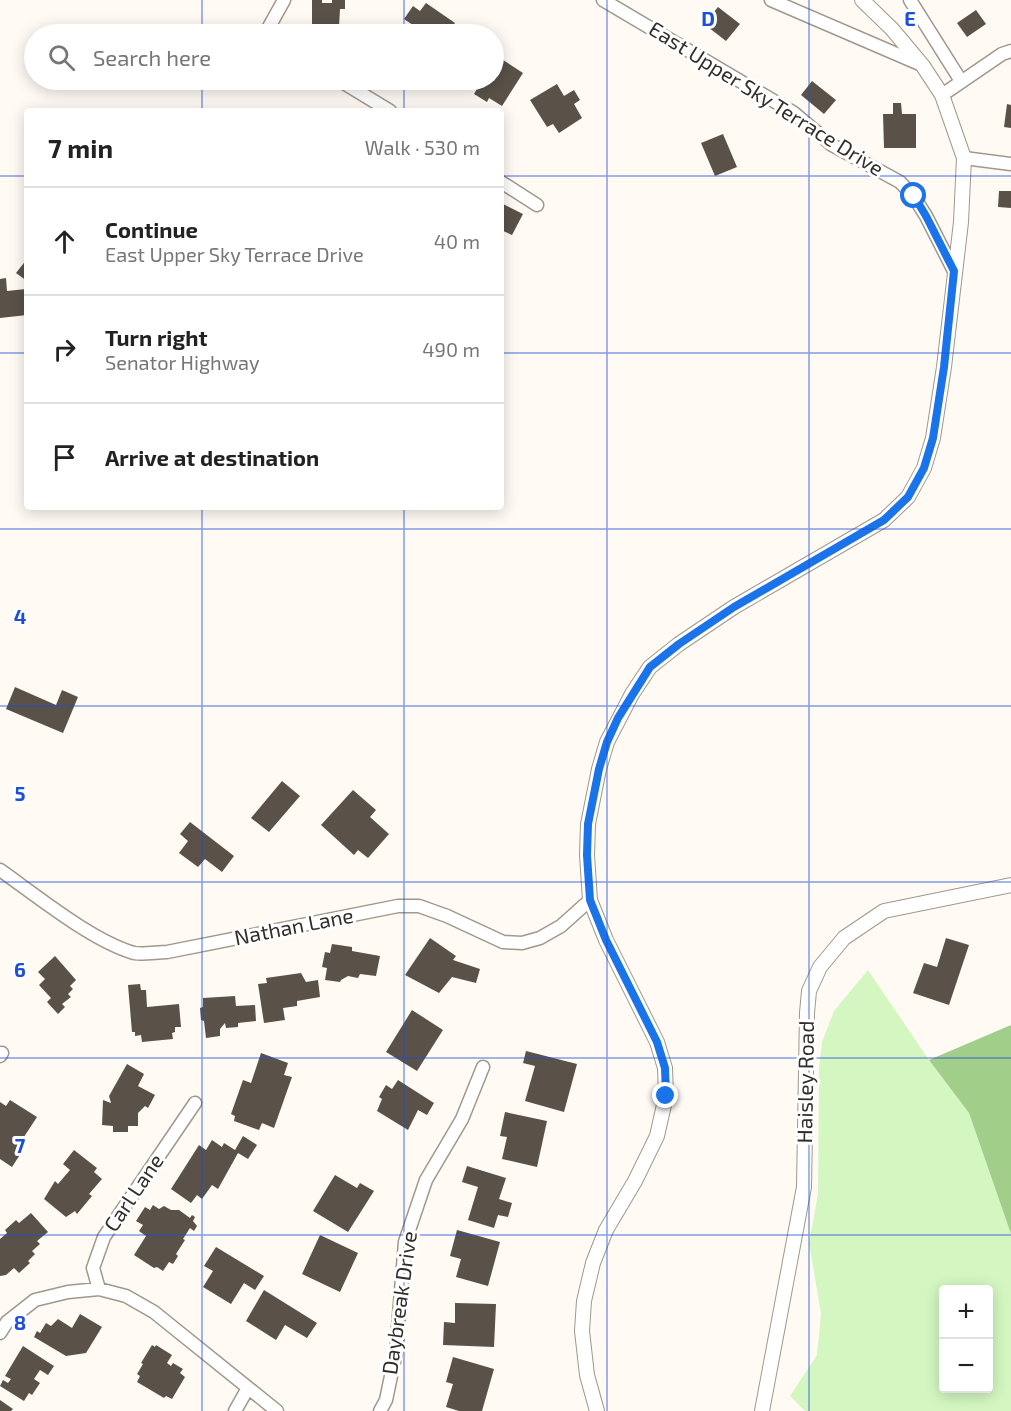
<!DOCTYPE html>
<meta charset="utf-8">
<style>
:root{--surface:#fff;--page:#f2f2f2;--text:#222;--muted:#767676;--line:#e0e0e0}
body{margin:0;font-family:"Exo 2",sans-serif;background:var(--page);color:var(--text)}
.controls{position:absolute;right:18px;bottom:18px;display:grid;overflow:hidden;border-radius:6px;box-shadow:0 3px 15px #0003}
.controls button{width:54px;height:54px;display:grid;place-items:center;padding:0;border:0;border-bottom:2px solid var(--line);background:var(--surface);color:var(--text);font:30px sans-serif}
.stop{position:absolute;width:18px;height:18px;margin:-14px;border:4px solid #1a73e8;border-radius:50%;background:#fff}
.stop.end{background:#1a73e8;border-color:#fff;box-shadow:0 2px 6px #0008}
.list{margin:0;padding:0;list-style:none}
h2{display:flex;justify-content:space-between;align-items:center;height:78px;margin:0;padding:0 24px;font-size:26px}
h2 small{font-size:20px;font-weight:400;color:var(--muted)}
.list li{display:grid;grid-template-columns:39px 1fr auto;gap:18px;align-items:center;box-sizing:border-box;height:108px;padding:0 24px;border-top:2px solid var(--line)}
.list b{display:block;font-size:22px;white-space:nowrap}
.list p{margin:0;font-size:20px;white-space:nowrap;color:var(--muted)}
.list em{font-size:20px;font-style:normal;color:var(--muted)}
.icon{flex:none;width:33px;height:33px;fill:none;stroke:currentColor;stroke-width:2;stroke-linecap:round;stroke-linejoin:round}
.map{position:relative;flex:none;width:1011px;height:1411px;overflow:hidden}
.search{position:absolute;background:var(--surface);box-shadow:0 3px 15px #0003;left:24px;top:24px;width:480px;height:66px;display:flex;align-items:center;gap:15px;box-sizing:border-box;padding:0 21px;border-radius:33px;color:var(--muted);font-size:22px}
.panel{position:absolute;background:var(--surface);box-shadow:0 3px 15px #0003;left:24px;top:108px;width:480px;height:402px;border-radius:6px}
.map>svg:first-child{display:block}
</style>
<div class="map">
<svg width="1011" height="1411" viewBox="0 0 1011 1411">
<rect width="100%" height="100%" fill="#fffaf3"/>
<path fill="#d4f7c1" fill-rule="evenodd" d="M 868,970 L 929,1060 L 969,1113 L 1011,1234 L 1011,1411 L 805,1411 L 790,1396 L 817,1355 L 821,1314 L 809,1243 L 818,1194 L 819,1069 L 822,1042 L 834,1011 ZM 944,1290 L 988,1290 L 988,1388 L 944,1388 Z"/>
<path fill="#a1ce88" d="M 1011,1025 L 1011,1234 L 969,1113 L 929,1060 Z"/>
<path fill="#5a5249" d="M 312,0 L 322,0 L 322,3 L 332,3 L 332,0 L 345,0 L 345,9 L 340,9 L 339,27 L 312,26 Z
M 426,3 L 455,23 L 447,34 L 426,34 L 404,19 L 413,6 L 420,11 Z
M 718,7 L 740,24 L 726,41 L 704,24 Z
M 976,10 L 986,24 L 967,37 L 957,23 Z
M 494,54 L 523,73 L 502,106 L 489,98 L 487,102 L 474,94 L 478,87 L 467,80 L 494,80 Z
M 812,81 L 836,100 L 824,114 L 801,95 Z
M 557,84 L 564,96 L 574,90 L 580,100 L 574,104 L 582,118 L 559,133 L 553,124 L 547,127 L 530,100 Z
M 893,103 L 901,103 L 902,114 L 916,114 L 916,148 L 884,148 L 883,114 L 893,114 Z
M 1007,104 L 1011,105 L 1011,128 L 1004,127 Z
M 723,134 L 737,167 L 715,176 L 701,143 Z
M 999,191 L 1011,191 L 1011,208 L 998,207 Z
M 501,203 L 523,214 L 512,235 L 501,230 Z
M 27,259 L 27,281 L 16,273 Z
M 6,278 L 7,291 L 26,289 L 27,315 L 0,318 L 0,279 Z
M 15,687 L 56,705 L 62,690 L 78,697 L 63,733 L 6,709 Z
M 282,781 L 300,796 L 269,832 L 251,818 Z
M 353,790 L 376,810 L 370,817 L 389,834 L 368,858 L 358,850 L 354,855 L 321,825 Z
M 190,822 L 234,856 L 222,872 L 205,859 L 198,867 L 179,853 L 188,841 L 180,834 Z
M 430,938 L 456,956 L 453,960 L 480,969 L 476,983 L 452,977 L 439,993 L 405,975 Z
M 946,938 L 969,945 L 949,1005 L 913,993 L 924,963 L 937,967 Z
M 332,944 L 352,947 L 352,951 L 380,956 L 376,976 L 360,974 L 358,978 L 348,976 L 341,980 L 340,982 L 325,980 L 327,968 L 322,967 L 325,952 L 330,953 Z
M 55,956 L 76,980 L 70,986 L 73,989 L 68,994 L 71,997 L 62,1004 L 65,1007 L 58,1014 L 47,1002 L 51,998 L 39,985 L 45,979 L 38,972 Z
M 301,973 L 306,982 L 318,980 L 320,997 L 297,1001 L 297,1006 L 283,1008 L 285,1020 L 264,1023 L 258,984 L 267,983 L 266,978 Z
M 140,984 L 141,990 L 146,990 L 147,1007 L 179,1004 L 181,1027 L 175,1027 L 175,1032 L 172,1033 L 173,1039 L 142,1042 L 141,1035 L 135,1036 L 135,1032 L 132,1032 L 128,985 Z
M 235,996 L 236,1006 L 255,1005 L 256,1021 L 238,1023 L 238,1027 L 226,1028 L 225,1023 L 220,1029 L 220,1036 L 206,1038 L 204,1021 L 201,1020 L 200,1008 L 203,1007 L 203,998 Z
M 412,1010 L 443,1030 L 417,1071 L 386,1052 Z
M 526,1051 L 577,1064 L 564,1112 L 525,1101 L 535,1066 L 523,1063 Z
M 261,1053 L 288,1063 L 284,1075 L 292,1077 L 274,1128 L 262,1123 L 259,1130 L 234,1121 L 235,1116 L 231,1114 L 243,1080 L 251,1083 Z
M 127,1064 L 144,1074 L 138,1086 L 155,1095 L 148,1108 L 145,1106 L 138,1113 L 138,1126 L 128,1126 L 128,1132 L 113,1132 L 113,1126 L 102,1125 L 103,1100 L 111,1103 L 109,1096 Z
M 398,1080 L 434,1103 L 427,1115 L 418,1110 L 408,1130 L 377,1111 L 382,1099 L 379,1097 L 386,1085 L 392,1089 Z
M 10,1100 L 37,1117 L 18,1146 L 23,1150 L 12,1167 L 0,1159 L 0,1102 L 6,1106 Z
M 505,1112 L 547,1121 L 537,1167 L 502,1159 L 507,1137 L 500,1136 Z
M 243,1136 L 257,1145 L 248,1159 L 238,1153 L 218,1189 L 212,1185 L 202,1199 L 197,1195 L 191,1203 L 171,1189 L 199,1145 L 206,1150 L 212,1140 L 222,1147 L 224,1143 L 235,1150 Z
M 74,1150 L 97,1168 L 94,1172 L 102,1179 L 89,1194 L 92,1196 L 77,1214 L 75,1211 L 66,1217 L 44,1199 L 55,1181 L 58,1184 L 70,1170 L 63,1164 Z
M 467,1166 L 506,1178 L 499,1199 L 512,1203 L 508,1217 L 498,1215 L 494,1228 L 468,1220 L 478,1187 L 462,1182 Z
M 335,1175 L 357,1188 L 360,1183 L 374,1191 L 348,1232 L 313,1211 Z
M 153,1205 L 159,1209 L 164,1206 L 171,1210 L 179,1210 L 190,1218 L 192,1215 L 195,1217 L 193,1221 L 197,1226 L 194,1231 L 190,1228 L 183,1239 L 185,1240 L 176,1254 L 178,1256 L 173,1264 L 169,1262 L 163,1271 L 157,1267 L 154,1268 L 134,1255 L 146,1236 L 139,1231 L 143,1225 L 136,1221 L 145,1207 L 150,1210 Z
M 31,1213 L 48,1232 L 37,1241 L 40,1244 L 32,1251 L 35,1254 L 28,1261 L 30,1263 L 19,1273 L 14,1268 L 6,1275 L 0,1276 L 0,1239 L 7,1233 L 5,1230 L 16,1220 L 19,1223 Z
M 457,1230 L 500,1242 L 488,1286 L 456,1277 L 461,1259 L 450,1256 Z
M 320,1235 L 358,1253 L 340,1292 L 302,1274 Z
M 216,1247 L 264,1276 L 255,1290 L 244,1283 L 231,1304 L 203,1287 L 213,1271 L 204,1266 Z
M 264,1290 L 317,1323 L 307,1338 L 285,1325 L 276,1340 L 246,1321 Z
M 455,1303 L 496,1304 L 494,1347 L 443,1345 L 444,1322 L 455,1323 Z
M 80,1314 L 102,1327 L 86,1353 L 66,1356 L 34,1337 L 37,1331 L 40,1333 L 46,1323 L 51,1326 L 58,1319 L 72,1328 Z
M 152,1345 L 155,1347 L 156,1345 L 172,1355 L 167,1363 L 171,1366 L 173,1363 L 183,1369 L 180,1373 L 185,1377 L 172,1399 L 166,1396 L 164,1398 L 137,1382 L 140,1376 L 137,1374 L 143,1364 L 141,1363 Z
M 23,1346 L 54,1366 L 48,1375 L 40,1370 L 34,1379 L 40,1383 L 32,1395 L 29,1393 L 24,1401 L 0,1386 L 3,1380 L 8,1383 L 11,1379 L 5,1376 Z
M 453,1357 L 494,1369 L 482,1411 L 459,1411 L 446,1407 L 453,1384 L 446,1382 Z
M 0,1400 L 13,1409 L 11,1411 L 0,1411 Z"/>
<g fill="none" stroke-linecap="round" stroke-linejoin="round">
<g stroke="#a0988d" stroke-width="15">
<path id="minor" d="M 603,0 L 794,113 L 832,145 L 900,182 L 914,197 L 926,216 L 954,271
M 771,0 L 922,65
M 910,0 L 961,81
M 268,34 L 269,27 L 284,0
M 339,80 L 390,111
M 942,95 L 1002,54 L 1011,51
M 964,158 L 1011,164
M 501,182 L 537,205
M 0,870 C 37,896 92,941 134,953 C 144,955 157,952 167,952 L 398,906 L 419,906 L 447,916 L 503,942 L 522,943 L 540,938 L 561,926 L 590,900
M 0,1056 L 2,1053
M 99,1289 L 93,1268 L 104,1237 L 195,1103
M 0,1333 L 7,1322 L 35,1300 L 68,1292 L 99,1289 L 126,1296 L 154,1312 L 277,1411
M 235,1411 L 248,1388
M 380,1411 L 386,1400 L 396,1352 L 405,1242 L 426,1180 L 462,1119 L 483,1067"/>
</g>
<g stroke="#a0988d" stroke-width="16">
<path id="tertiary" d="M 597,1411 L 587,1375 L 582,1331 L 584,1301 L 593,1263 L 606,1230 L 635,1181 L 657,1136 L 666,1096 L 665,1068 L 657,1042 L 606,940 L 590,900 L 587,855 L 588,824 L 599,769 L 607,742 L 632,694 L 650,667 L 679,644 L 734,607 L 884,520 L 908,497 L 924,468 L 933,438 L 944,367 L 961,222 L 964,158 L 942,95 L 923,66 L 892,29 L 862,0
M 762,1411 L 804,1187 L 807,1013 L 809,991 L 820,967 L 844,938 L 884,911 L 1011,885"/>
</g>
<use href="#minor" stroke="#fff" stroke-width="12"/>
<use href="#tertiary" stroke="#fff" stroke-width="14"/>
</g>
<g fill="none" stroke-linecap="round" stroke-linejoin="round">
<path stroke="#1a73e8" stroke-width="8" d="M 666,1096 L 665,1068 L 657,1042 L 606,940 L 590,900 L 587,855 L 588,824 L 599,769 L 607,742 L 618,718 L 650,667 L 679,644 L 734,607 L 884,520 L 908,497 L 924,468 L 933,438 L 944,367 L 954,271 L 926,216 L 914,196"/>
</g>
<path fill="none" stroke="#1d4ed8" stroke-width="1.5" stroke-opacity="0.55" d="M 202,0 L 202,34M 404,0 L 404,34M 607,0 L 607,1411M 809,0 L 809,1411M 202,80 L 202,111M 404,80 L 404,111M 0,176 L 27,176M 501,176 L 1011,176M 0,353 L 27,353M 501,353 L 1011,353M 202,507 L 202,1411M 404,507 L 404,1411M 0,529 L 1011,529M 0,706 L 1011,706M 0,882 L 1011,882M 0,1058 L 1011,1058M 0,1235 L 1011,1235"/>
<g text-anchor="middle" stroke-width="6" stroke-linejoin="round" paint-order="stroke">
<g font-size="21" fill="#322f2b" stroke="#fff">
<text transform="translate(766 99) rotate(32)" y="7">East Upper Sky Terrace Drive</text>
<text transform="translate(294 927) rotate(-11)" y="7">Nathan Lane</text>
<text transform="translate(806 1082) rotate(-89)" y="7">Haisley Road</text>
<text transform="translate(134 1193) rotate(-56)" y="7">Carl Lane</text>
<text transform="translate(400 1303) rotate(-82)" y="7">Daybreak Drive</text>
</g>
</g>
<g font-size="20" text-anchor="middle" font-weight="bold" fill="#1d4ed8" stroke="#fff" stroke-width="6" stroke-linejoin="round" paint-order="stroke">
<text x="708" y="26">D</text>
<text x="910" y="26">E</text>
<text x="20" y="624">4</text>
<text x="20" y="801">5</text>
<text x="20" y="977">6</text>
<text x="20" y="1153">7</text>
<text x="20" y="1330">8</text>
</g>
</svg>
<div class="controls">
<button>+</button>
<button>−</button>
</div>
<div class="stop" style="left:914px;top:196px"></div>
<div class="stop end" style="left:666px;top:1096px"></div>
<div class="search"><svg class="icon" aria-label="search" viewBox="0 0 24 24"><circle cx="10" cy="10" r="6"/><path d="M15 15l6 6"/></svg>Search here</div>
<section class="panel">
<h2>7 min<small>Walk · 530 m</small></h2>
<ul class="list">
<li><svg class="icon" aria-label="ahead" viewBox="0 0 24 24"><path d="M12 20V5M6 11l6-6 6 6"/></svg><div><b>Continue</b><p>East Upper Sky Terrace Drive</p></div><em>40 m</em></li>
<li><svg class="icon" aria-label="right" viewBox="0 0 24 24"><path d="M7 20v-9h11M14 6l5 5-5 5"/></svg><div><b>Turn right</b><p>Senator Highway</p></div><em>490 m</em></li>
<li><svg class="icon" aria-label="arrive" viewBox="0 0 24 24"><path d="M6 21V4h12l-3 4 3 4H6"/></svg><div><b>Arrive at destination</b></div></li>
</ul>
</section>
</div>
